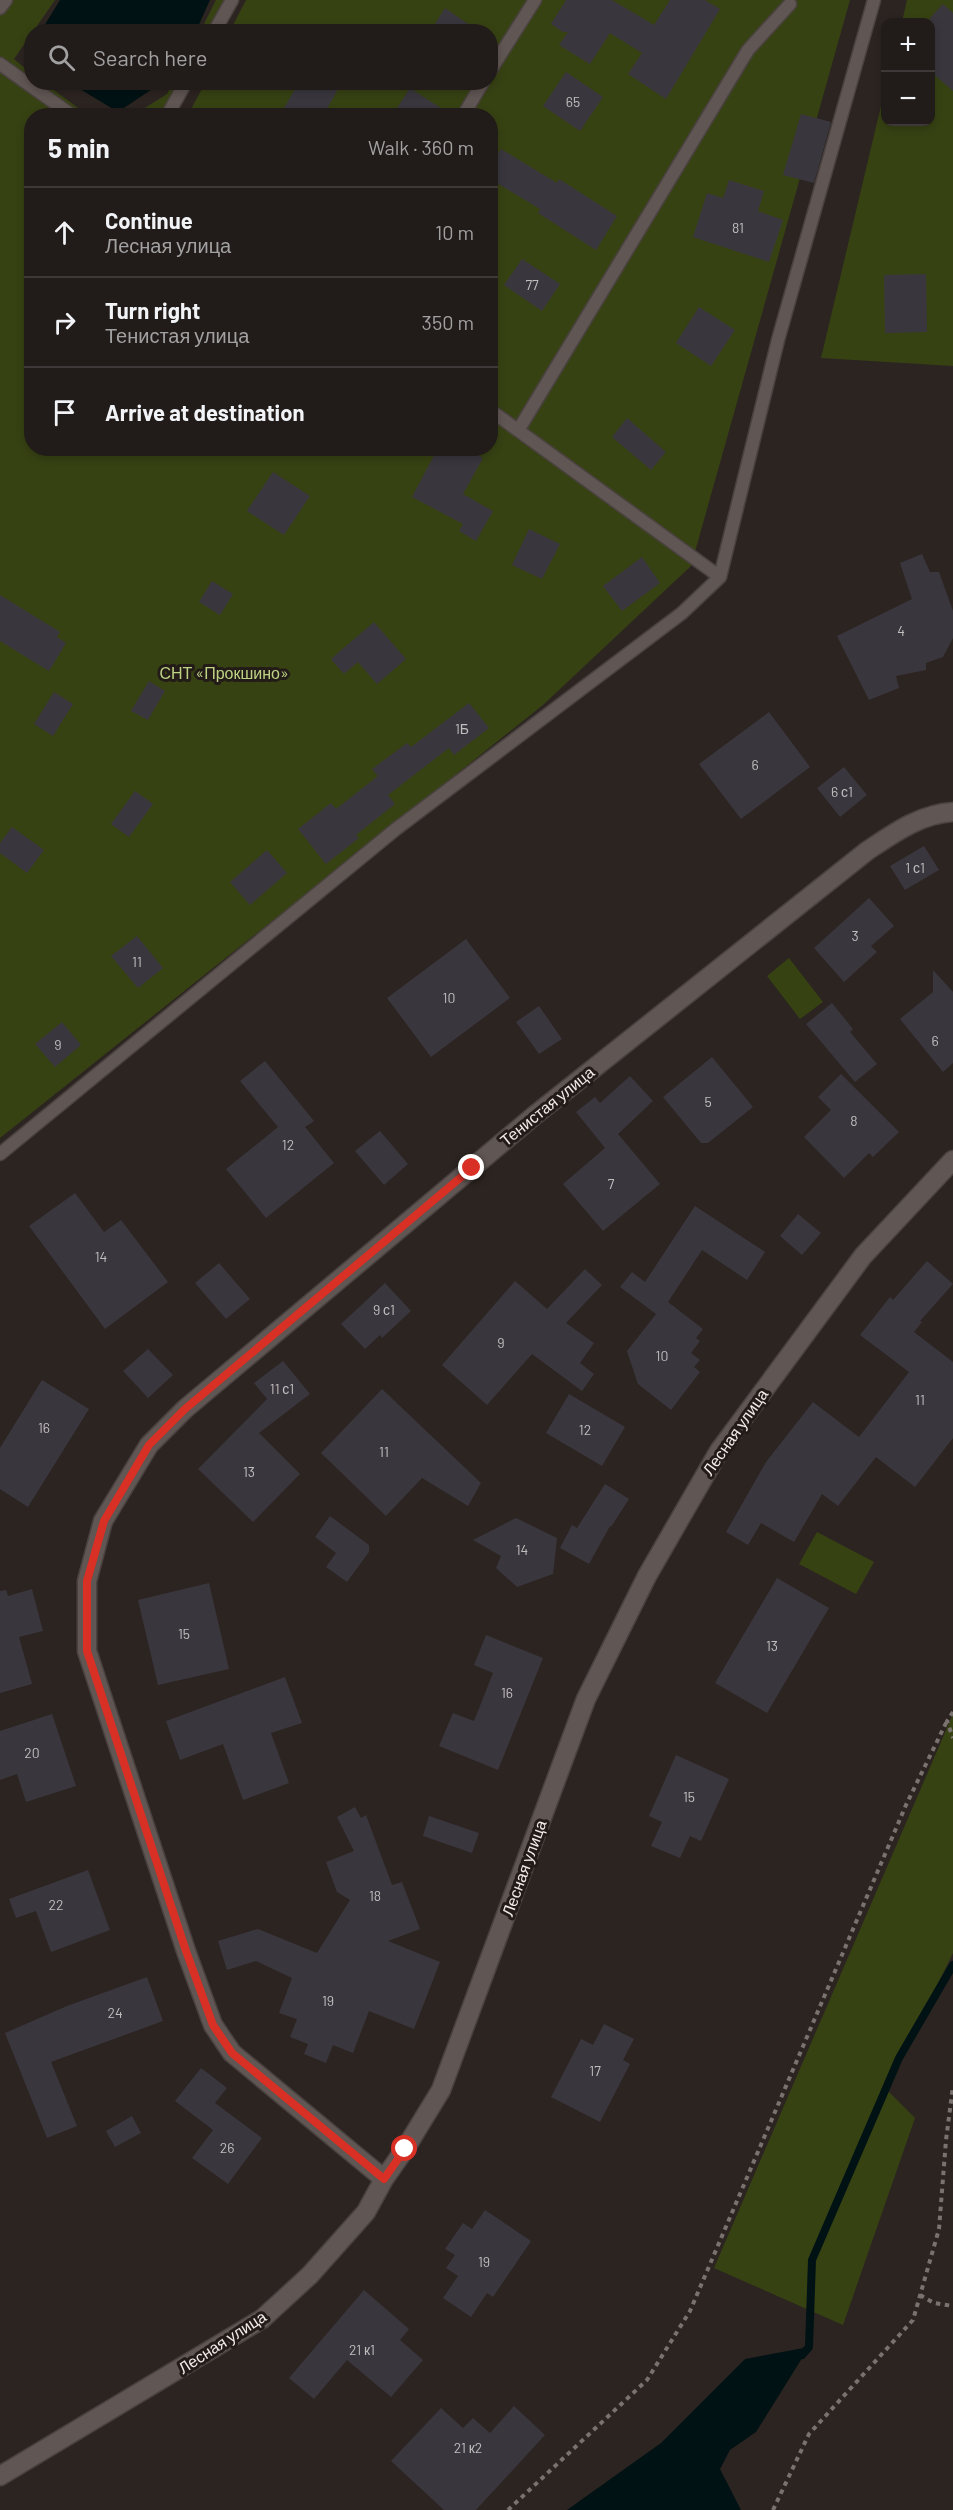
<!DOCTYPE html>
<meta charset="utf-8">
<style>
:root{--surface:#211b19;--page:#292422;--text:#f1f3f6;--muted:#a2a1a2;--line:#3e3938}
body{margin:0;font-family:Barlow,sans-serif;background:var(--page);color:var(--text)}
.controls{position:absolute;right:18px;top:18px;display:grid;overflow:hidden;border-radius:12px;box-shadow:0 3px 9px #0003}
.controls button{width:54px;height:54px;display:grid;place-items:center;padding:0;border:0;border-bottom:2px solid var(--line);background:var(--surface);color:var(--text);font:30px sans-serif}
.stop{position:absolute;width:18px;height:18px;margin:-14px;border:4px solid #d93025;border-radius:50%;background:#fff}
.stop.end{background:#d93025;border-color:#fff;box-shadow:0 2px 6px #0008}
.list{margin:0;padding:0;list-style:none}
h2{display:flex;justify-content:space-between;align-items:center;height:78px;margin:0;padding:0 24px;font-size:26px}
h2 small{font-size:20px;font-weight:400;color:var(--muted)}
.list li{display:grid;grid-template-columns:39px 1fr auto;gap:18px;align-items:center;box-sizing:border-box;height:90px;padding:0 24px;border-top:2px solid var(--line)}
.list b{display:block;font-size:22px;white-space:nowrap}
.list p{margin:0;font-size:20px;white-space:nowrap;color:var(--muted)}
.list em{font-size:20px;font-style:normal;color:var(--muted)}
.icon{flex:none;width:33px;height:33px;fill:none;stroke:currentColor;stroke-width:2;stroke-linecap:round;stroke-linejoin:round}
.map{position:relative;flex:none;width:953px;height:2510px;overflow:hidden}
.search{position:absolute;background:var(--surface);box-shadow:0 3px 9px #0003;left:24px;top:24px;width:474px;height:66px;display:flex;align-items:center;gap:15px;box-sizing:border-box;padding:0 21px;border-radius:24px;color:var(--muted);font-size:22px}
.panel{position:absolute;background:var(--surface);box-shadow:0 3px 9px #0003;left:24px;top:108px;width:474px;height:348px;border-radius:24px}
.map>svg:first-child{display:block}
</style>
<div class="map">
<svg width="953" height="2510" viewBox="0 0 953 2510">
<rect width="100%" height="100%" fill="#2c2421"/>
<path fill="#374213" d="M 0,0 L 55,0 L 14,59 L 31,73 L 32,82 L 44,83 L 88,115 L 32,116 L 32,448 L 490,448 L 490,116 L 188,115 L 205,83 L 490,82 L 490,32 L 230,31 L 246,0 L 850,0 L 691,566 L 543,705 L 0,1138 Z
M 216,0 L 229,0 L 214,31 L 200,32 Z
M 907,0 L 953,0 L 953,366 L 821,358 L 885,89 L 886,122 L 930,122 L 930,22 L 902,22 Z
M 173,83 L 191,83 L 170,115 L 132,116 L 167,94 Z
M 789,958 L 823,1002 L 800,1019 L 767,976 Z
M 817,1532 L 874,1562 L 856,1594 L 799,1564 Z
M 953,1714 L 953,1953 L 886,2089 L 915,2118 L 843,2325 L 714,2268 Z"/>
<path fill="#001214" d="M 60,0 L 210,0 L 196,31 L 41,31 Z
M 70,83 L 161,82 L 161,83 L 118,112 Z
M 809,2347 L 756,2432 L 730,2450 L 720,2469 L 741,2510 L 567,2510 L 661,2443 L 745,2359 Z"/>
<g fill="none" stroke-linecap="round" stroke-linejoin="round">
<path stroke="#001214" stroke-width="8" d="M 802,2355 L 809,2347 L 812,2260 L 899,2058 L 953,1965"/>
</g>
<path fill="#3a363e" d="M 566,0 L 612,0 L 654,25 L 670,0 L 705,0 L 720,9 L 666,99 L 628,74 L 642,53 L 610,33 L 590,64 L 559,45 L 568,32 L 563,32 L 551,24 Z
M 943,4 L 953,13 L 953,91 L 930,71 L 930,18 Z
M 445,8 L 480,32 L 430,32 Z
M 566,72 L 603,97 L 580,131 L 543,106 Z
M 299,82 L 342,82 L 323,116 L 297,116 L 284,108 Z
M 410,88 L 453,116 L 392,116 Z
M 801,114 L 831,122 L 814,183 L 783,175 Z
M 501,149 L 557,183 L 559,179 L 617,216 L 596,250 L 538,213 L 540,209 L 490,179 L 490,165 Z
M 729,180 L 764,191 L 758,211 L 783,220 L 769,262 L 693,237 L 707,193 L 723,198 Z
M 522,259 L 560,284 L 542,311 L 504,285 Z
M 926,274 L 927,332 L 885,333 L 884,275 Z
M 699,307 L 735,330 L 711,366 L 676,343 Z
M 627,418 L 666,452 L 651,470 L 612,437 Z
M 438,448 L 466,448 L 483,458 L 463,494 L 493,511 L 476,541 L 459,531 L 463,524 L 412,497 Z
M 273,472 L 310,496 L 284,535 L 247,511 Z
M 529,529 L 560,544 L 542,579 L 512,565 Z
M 922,554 L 930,572 L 939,572 L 953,611 L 953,638 L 943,657 L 926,663 L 926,670 L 896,676 L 899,688 L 869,700 L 837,636 L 912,599 L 900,563 Z
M 642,557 L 660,583 L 622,611 L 603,586 Z
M 212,581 L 233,594 L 220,615 L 199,602 Z
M 0,595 L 60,632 L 57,637 L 66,643 L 49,671 L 0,641 Z
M 374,622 L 406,659 L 377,684 L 358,662 L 344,674 L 331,659 Z
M 149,681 L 165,691 L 148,720 L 131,711 Z
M 54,692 L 73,704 L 53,736 L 34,724 Z
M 469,703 L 489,728 L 454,755 L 449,748 L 388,795 L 395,804 L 356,835 L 359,838 L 326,864 L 298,829 L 331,803 L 336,809 L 378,776 L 372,769 L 407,743 L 411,747 Z
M 769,712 L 810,767 L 741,819 L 699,764 Z
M 844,767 L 867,795 L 840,817 L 817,788 Z
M 135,791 L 153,804 L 129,837 L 111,824 Z
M 12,827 L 44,850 L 27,873 L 0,853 L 0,843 Z
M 924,846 L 939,870 L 905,890 L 890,866 Z
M 267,850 L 287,873 L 250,905 L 230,882 Z
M 869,898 L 894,926 L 871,946 L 877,952 L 844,982 L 814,948 Z
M 137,936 L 163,968 L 138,988 L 111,956 Z
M 466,939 L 510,998 L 431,1057 L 387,998 Z
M 933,970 L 953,992 L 953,1063 L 943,1072 L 900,1019 L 933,992 Z
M 832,1003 L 853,1029 L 850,1032 L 877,1064 L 855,1082 L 806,1024 Z
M 539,1006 L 562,1039 L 539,1054 L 516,1022 Z
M 62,1022 L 81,1045 L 55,1067 L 35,1044 Z
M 712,1057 L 753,1107 L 708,1143 L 701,1143 L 663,1097 Z
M 265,1061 L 314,1121 L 305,1127 L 334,1163 L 266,1218 L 226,1169 L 278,1127 L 240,1081 Z
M 841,1074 L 899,1132 L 873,1157 L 869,1153 L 844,1178 L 804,1137 L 831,1110 L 818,1097 Z
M 630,1076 L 653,1101 L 618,1134 L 660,1184 L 603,1231 L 563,1184 L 605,1148 L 576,1112 L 595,1097 L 600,1103 Z
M 380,1131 L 408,1164 L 384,1185 L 355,1151 Z
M 75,1193 L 104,1232 L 121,1220 L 168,1282 L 105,1329 L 29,1226 Z
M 695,1206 L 765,1252 L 747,1280 L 702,1250 L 668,1302 L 703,1329 L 696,1338 L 700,1341 L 691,1353 L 700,1360 L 694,1367 L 700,1372 L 671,1410 L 638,1384 L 627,1351 L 656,1314 L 620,1287 L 632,1272 L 645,1282 Z
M 798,1214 L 821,1233 L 802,1255 L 780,1236 Z
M 927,1261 L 953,1284 L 920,1321 L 922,1322 L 914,1332 L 953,1362 L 953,1438 L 915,1487 L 876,1457 L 838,1506 L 822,1494 L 794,1542 L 761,1523 L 748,1545 L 726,1532 L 766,1462 L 813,1402 L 859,1437 L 909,1372 L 860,1335 L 890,1297 L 893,1300 Z
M 219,1263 L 250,1299 L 226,1319 L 195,1283 Z
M 585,1269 L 602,1285 L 566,1323 L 594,1343 L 580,1363 L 594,1374 L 582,1391 L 532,1354 L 487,1405 L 442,1365 L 515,1281 L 547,1309 Z
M 385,1283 L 411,1311 L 382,1338 L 380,1335 L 365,1349 L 341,1324 Z
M 148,1349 L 173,1375 L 148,1398 L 123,1371 Z
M 283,1361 L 310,1394 L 259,1433 L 300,1474 L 253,1522 L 198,1469 L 267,1399 L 254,1383 Z
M 42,1380 L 89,1409 L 28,1507 L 0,1489 L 0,1448 Z
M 382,1389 L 481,1483 L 468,1506 L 422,1478 L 386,1516 L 321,1453 Z
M 569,1394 L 625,1427 L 602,1466 L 546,1433 Z
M 605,1484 L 629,1499 L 611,1527 L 610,1526 L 589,1564 L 560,1548 L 572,1525 L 577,1528 Z
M 330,1516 L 369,1545 L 369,1552 L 347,1582 L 326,1567 L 336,1553 L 315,1537 Z
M 516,1518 L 557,1538 L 553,1574 L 517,1587 L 496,1568 L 501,1556 L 473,1540 Z
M 777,1578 L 829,1608 L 767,1713 L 715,1683 Z
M 209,1583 L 229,1669 L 158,1685 L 138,1600 Z
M 32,1589 L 43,1631 L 19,1637 L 32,1684 L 0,1693 L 0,1591 L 6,1590 L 8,1596 Z
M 486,1635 L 543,1658 L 498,1770 L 439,1746 L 453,1713 L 474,1721 L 493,1673 L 474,1665 Z
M 285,1677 L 302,1723 L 271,1733 L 289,1783 L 243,1800 L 223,1744 L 180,1760 L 166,1721 Z
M 52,1714 L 76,1786 L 26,1802 L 17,1774 L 0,1780 L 0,1731 Z
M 676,1755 L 729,1779 L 701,1841 L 690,1836 L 680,1858 L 651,1846 L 662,1822 L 649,1816 Z
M 355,1807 L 361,1818 L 366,1815 L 392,1885 L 402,1882 L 420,1929 L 388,1941 L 440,1962 L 414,2029 L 369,2011 L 353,2053 L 333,2045 L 326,2063 L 304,2054 L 308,2044 L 290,2037 L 297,2019 L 279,2013 L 292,1978 L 256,1961 L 227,1970 L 218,1941 L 258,1929 L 317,1953 L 350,1900 L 337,1892 L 326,1862 L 354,1851 L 337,1817 Z
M 429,1816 L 479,1833 L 472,1853 L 423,1836 Z
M 88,1870 L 110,1930 L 51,1952 L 36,1911 L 16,1918 L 9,1899 Z
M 147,1977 L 163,2021 L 51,2062 L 77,2126 L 47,2138 L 5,2033 L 67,2006 Z
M 604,2024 L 634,2039 L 623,2060 L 630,2064 L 600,2122 L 551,2097 L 581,2039 L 593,2045 Z
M 201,2068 L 227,2088 L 215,2103 L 262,2138 L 228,2184 L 192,2158 L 213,2130 L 175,2101 Z
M 132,2116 L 141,2133 L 115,2147 L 106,2131 Z
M 485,2210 L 531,2241 L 493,2297 L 487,2293 L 471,2317 L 443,2298 L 458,2276 L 446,2268 L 455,2255 L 445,2249 L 463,2223 L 472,2229 Z
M 364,2290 L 409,2329 L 400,2340 L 423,2360 L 391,2397 L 347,2360 L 314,2399 L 289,2378 Z
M 514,2406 L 545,2435 L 476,2510 L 444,2510 L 391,2461 L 441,2408 L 463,2428 L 473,2418 L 490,2433 Z"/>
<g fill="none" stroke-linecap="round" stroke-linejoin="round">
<g stroke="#4a4240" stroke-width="15">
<path id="lane" d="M 0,8 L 6,0
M 214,32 L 232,0
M 0,64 L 73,116
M 490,71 L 535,0
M 167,116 L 186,82
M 463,116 L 483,82
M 490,410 L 720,577
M 519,429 L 748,50 L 790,4
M 0,1154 L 396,829 L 682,613 L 720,577 L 778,340 L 874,0"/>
</g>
<g stroke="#4a4240" stroke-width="21">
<path id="street" d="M 384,2179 L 232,2053 L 213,2025 L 186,1951 L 87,1651 L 87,1581 L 103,1521 L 149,1445 L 185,1409 L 535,1115 L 867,851 C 894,833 920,814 953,812
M 0,2476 L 262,2319 L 310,2275 L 366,2212 L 384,2179 L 405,2149 L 441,2090 L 586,1699 L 647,1576 L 719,1451 L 863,1256 L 953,1160"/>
</g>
<path stroke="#79726f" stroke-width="4" stroke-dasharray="4.5 4.5" stroke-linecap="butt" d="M 953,1712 L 947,1721 L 953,1738
M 920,2295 L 934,2303 L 953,2306
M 508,2510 L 647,2380 L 690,2311 L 906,1805 L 947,1721
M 773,2510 L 809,2434 L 913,2320 L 939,2229 L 946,2140 L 953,2086"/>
<use href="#lane" stroke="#605653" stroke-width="12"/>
<use href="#street" stroke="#605653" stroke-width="18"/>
</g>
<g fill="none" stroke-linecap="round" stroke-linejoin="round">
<path stroke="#d93025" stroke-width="8" d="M 405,2149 L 384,2179 L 232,2053 L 213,2025 L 186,1951 L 87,1651 L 87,1581 L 104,1521 L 149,1445 L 185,1409 L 472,1168"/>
</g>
<g text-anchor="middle" stroke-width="6" stroke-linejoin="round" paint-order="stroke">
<g font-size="14" fill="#c3bebe">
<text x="573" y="107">65</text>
<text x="738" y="233">81</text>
<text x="532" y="290">77</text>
<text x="901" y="636">4</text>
<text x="462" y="734">1Б</text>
<text x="755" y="770">6</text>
<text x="842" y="797">6 с1</text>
<text x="915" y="873">1 с1</text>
<text x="855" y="941">3</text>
<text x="137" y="967">11</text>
<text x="449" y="1003">10</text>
<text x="935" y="1046">6</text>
<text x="58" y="1050">9</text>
<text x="708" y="1107">5</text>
<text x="854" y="1126">8</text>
<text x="288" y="1150">12</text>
<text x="611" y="1189">7</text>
<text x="101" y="1262">14</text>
<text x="384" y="1315">9 с1</text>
<text x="501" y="1348">9</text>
<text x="662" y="1361">10</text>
<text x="282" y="1394">11 с1</text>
<text x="920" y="1405">11</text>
<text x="44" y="1433">16</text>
<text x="585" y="1435">12</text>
<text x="384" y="1457">11</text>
<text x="249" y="1477">13</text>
<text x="522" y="1555">14</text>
<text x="184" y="1639">15</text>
<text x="772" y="1651">13</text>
<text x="507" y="1698">16</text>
<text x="32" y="1758">20</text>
<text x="689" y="1802">15</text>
<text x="375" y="1901">18</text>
<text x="56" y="1910">22</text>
<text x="328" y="2006">19</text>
<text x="115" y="2018">24</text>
<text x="595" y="2076">17</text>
<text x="227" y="2153">26</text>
<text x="484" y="2267">19</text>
<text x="362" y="2355">21 к1</text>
<text x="468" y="2453">21 к2</text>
</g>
<g font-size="16" fill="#bdd383" stroke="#231b18">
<text x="224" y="679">СНТ «Прокшино»</text>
</g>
<g font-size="16" fill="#f1ebe9" stroke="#231b18">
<text transform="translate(547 1106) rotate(-39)" y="6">Тенистая улица</text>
<text transform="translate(735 1432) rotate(-55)" y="6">Лесная улица</text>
<text transform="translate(524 1868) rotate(-70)" y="6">Лесная улица</text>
<text transform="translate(222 2342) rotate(-33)" y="6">Лесная улица</text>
</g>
</g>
</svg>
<div class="controls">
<button>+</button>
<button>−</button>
</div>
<div class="stop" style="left:405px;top:2149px"></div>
<div class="stop end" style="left:472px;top:1168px"></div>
<div class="search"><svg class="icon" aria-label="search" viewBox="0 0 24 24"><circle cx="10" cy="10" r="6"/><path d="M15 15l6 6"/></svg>Search here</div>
<section class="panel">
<h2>5 min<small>Walk · 360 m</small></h2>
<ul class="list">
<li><svg class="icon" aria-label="ahead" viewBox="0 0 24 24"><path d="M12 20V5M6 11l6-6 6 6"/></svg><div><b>Continue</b><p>Лесная улица</p></div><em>10 m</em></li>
<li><svg class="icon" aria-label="right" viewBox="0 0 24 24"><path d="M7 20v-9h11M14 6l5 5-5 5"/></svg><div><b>Turn right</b><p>Тенистая улица</p></div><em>350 m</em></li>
<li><svg class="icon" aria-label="arrive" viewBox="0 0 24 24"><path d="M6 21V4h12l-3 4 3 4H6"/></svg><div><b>Arrive at destination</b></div></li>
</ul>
</section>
</div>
